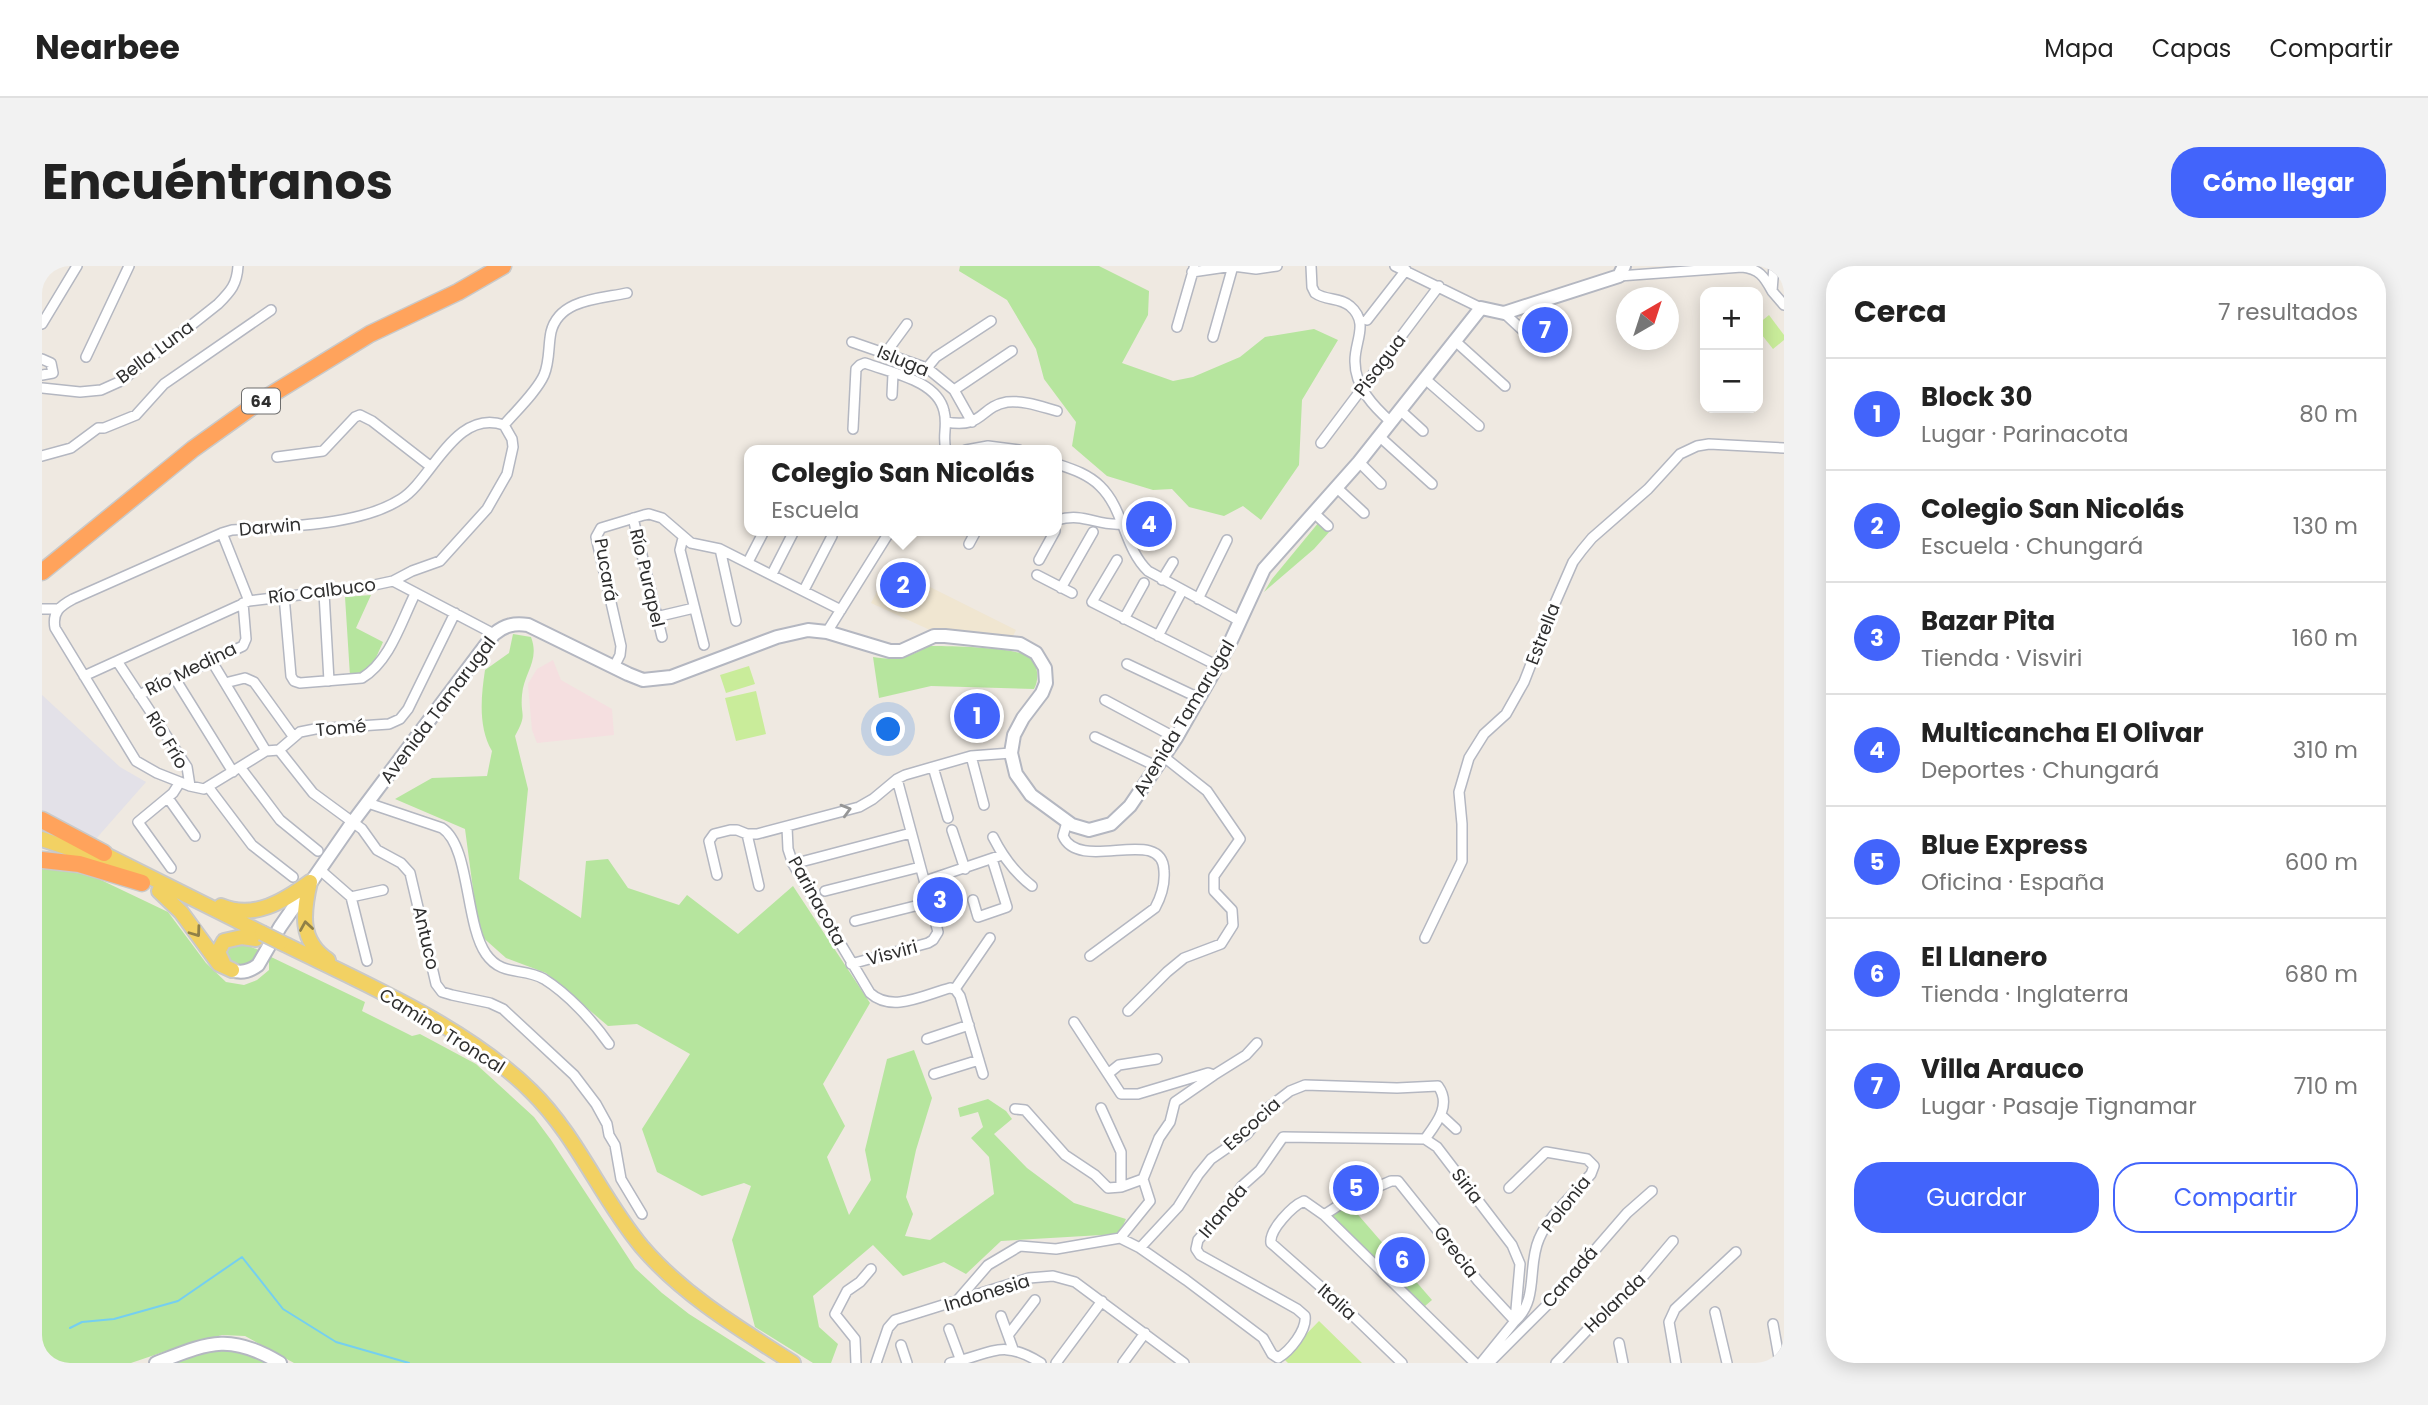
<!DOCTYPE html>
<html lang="es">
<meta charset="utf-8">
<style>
:root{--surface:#fff;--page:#f2f2f2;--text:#222;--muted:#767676;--line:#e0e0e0;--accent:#4264fb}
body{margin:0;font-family:Poppins,sans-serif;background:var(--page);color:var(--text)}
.controls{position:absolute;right:21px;top:21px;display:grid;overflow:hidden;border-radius:14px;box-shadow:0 4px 18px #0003}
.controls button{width:63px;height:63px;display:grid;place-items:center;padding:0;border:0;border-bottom:2px solid var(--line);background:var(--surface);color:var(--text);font:35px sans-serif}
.compass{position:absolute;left:1574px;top:21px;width:63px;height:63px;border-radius:50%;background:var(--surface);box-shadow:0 4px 18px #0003;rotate:39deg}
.you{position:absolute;left:847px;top:464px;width:24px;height:24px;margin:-18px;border:5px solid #fff;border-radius:50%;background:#1a73e8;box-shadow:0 0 0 10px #1a73e833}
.badge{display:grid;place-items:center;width:46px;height:46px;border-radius:50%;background:var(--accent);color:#fff;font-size:23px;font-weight:700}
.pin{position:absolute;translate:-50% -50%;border:4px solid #fff;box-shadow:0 2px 7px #0006}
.popup{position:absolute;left:702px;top:179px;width:318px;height:91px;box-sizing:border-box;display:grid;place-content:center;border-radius:14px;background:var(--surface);filter:drop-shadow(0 2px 5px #0005);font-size:23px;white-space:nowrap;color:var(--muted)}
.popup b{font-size:26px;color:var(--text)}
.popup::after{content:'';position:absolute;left:50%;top:100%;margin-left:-14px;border:14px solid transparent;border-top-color:var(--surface)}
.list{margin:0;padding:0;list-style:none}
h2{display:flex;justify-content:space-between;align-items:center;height:91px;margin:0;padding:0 28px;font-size:30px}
h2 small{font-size:23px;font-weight:400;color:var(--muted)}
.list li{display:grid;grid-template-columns:46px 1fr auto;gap:21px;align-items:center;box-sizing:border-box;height:112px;padding:0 28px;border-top:2px solid var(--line)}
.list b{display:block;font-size:26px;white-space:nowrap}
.list p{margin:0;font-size:23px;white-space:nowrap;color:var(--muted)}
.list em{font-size:23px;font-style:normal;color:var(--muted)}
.actions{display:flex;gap:14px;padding:21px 28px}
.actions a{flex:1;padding:16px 0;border:2px solid var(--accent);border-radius:28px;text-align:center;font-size:24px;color:var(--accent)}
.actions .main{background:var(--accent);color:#fff}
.map{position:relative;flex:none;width:1742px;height:1097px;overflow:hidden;border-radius:28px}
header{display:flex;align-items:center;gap:42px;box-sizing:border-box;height:98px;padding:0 35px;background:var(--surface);border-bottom:2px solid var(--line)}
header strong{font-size:33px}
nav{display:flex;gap:38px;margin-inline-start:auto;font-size:24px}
.intro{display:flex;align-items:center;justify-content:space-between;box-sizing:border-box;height:168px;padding:0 42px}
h1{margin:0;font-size:49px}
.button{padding:18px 32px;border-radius:28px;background:var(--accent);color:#fff;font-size:24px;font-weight:700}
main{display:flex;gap:42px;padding:0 42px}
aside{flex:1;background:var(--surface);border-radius:28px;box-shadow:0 4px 18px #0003}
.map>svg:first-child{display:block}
</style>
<header>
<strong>Nearbee</strong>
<nav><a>Mapa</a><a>Capas</a><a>Compartir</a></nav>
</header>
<div class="intro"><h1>Encuéntranos</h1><a class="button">Cómo llegar</a></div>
<main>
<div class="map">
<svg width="1742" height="1097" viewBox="0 0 1742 1097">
<rect width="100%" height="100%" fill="#efe9e1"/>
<path fill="#e3e1e8" d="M 0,429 L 78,501 L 104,516 L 52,575 L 0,547 Z"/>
<path fill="#f0e6d1" d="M 848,301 L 974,364 L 970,372 L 888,364 L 829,337 Z"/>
<path fill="#f5dfe0" d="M 511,394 L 519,414 L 570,443 L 572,469 L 495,477 L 490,464 L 486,418 L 495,403 Z"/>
<path fill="#b6e59e" d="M 918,0 L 1057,0 L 1107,25 L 1106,49 L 1080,97 L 1131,115 L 1151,111 L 1198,91 L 1223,71 L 1272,63 L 1296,74 L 1260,134 L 1257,199 L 1219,254 L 1201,240 L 1182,250 L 1147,241 L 1130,223 L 1111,224 L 1065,210 L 1030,180 L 1034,156 L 1002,113 L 994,83 L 965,34 L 917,5 Z
M 1277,256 L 1288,265 L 1272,283 L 1222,326 L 1230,313 Z
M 329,329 L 314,362 L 341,376 C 333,393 330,408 308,410 L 303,331 Z
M 471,368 L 489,371 C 498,395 482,406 480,429 C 478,452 486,446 473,470 L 486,523 L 477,613 L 539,652 L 544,595 L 566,593 L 586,622 L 637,639 L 645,629 L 696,668 L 751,620 L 828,737 L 781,818 L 803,860 L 785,891 L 807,949 L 829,914 L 823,884 L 845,793 L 872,784 L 890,832 L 874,884 L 864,931 L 871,948 L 863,970 L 888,974 L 952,928 L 947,891 L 929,872 L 941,861 L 936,846 L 918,851 L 916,842 L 946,833 L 964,845 L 970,853 L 952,868 L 985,902 L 1032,937 L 1084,953 L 1077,968 L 959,975 L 924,1008 L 902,996 L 861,1010 L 831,979 L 771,1030 L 777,1061 L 796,1078 L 789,1097 L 771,1097 L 713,1061 L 690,974 L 709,920 L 702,917 L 660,930 L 615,906 L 600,863 L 648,788 L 595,758 L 566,760 L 504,707 L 464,692 L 437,668 L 423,563 L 353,533 L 390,512 L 445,510 L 450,485 C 436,461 439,431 443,404 L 467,387 Z
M 887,380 C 906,380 971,381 985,390 C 996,396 998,412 992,423 L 889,420 L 837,432 L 831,391 C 857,395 865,392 887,380 Z
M 0,599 L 38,604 L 126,646 L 164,697 L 184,716 L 202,719 L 215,714 L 227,704 L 227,690 L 323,736 L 320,745 L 370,770 L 378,768 L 434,798 L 492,851 L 509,874 L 593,1002 L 620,1027 L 647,1048 L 724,1097 L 252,1097 L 203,1070 L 180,1069 L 136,1081 L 89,1097 L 0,1097 Z
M 193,674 L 219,685 C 211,699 203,702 188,698 L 181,683 Z
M 1305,936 L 1390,1034 L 1383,1040 L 1287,948 Z
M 192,1082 L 231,1097 L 119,1097 L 159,1083 Z"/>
<path fill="#c9ec9a" d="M 1727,49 L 1742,69 L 1742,74 L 1731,83 L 1716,64 L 1716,58 Z
M 1105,238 L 1126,266 L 1109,279 L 1088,251 Z
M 707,400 L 713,418 L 684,427 L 678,409 Z
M 714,425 L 724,468 L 694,475 L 683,432 Z
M 1277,1055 L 1320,1097 L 1246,1097 L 1241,1092 Z"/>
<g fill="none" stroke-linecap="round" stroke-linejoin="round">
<path stroke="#75cff0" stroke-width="2" d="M 28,1062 L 40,1056 L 72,1053 L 136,1035 L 200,991 L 241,1043 L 294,1076 L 367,1097"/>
<g stroke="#b4b7c1" stroke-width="12">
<path id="street" d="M 1191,0 L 1214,3 L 1235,0
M 1269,0 L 1270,21 L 1273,27 C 1284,35 1298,31 1308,40 C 1328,57 1312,76 1313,96 C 1313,121 1332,141 1349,156
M 1353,0 L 1439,42
M 1732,0 L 1730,25 L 1742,39
M 1150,6 L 1191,0 L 1171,71
M 1577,10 L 1700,1 C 1717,3 1722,10 1730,25
M 1462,47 L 1502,84
M 1325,54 L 1364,4
M 0,58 L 35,0
M 1135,61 L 1152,2
M 1412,74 L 1463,120
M 810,76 L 885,102 L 912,124 L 930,156
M 843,88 L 865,58
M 44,91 L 87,0
M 0,93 L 9,97 L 11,107 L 0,109
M 885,102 L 894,91 L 949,55
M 1382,112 L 1437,160
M 0,122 L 38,126 L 59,124 L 79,115 L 176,38 C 189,25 195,18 196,0
M 912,124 L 970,85
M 850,129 L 851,108
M 1358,144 L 1381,165
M 904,156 C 942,163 937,141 965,136 C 981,134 1000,141 1015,145
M 462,159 C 474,145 495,125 502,109 C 508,95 506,80 509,66 C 517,33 557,33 585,27
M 811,163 L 814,103 L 818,99 L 823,97 C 849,107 895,114 902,145 C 906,159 900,171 904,184
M 1338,171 L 1390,218
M 1279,177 L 1397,20
M 924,184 L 946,180 L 977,184
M 0,190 L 29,182 L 56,162 L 62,162 L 94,149 L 122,118 L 229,44
M 235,191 L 281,185 L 313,151 L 318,149 L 330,155 L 388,200
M 1317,196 L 1339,218
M 1015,198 C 1030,203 1046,208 1058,220 C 1082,243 1082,282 1106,305 L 1198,355
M 1294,221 L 1322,247
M 1271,246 L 1286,260
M 591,252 L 620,371
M 1015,254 C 1042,246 1054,260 1079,258
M 180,267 L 207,335
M 641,272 L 638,284 L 662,379
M 927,278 L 934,265
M 678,283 L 694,355
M 997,294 L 1013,265
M 1075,294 L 1050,336 L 1176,400
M 706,296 L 722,265
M 730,308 L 752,265
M 995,309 L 1030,327
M 1120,314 L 1131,296
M 351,315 L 452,368
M 1019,322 L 1051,266
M 762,324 L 790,270
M 282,327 L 287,415
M 242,330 L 249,410 L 252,415 L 258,417 L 320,412 C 348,395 359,356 373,328
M 1156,333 L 1185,274
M 0,343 L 15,343
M 614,351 L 652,342
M 1082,353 L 1102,317
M 785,366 L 848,265
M 1116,370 L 1140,325
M 169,394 L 224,485
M 75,395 L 145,501 L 148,520
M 1085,398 L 1157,432
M 572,401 L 578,389 L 579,380 L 554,271 L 559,262 L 602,249 L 607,248 L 620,252 L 649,277 L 678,283 L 799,344
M 42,410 L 207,335 L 323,321 L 351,315 L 370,305 L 398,295 L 445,243 L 465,208 L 471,181 L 470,173 L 462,159 C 413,142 390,214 359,233 C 315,261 240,260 190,264 L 180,267 L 31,333 C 18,340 10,346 13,362 L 94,495 L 115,507 L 148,520 L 162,523 L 224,485 L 237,484 L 258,466 L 273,463 L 347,458 L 358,453 L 366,443 L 413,347
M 132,411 L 191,506
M 183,417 L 203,412 L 212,416 L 251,470
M 97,429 L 201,380 L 204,373 L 201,337
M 1063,434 L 1134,472
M 1053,471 L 1116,501
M 237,484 L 271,527 L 320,563 L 335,584 L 359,597 L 368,607 L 394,718 L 400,726 L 410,729 L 448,737 L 461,743 L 532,809 L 554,838 L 565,858 L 567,869 L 573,879 L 579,913 L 600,948
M 929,490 L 942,539
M 198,501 L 238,554 L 276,585
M 891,501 L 906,552
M 167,522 L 210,579 L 251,611
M 126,532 L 153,570
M 326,537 L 400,562 C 428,580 423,658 444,688 C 460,711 481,701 502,713 C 526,728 551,755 567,778
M 1025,556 L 1021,570 C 1038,608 1121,558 1122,605 C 1123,618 1119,631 1113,642 L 1048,690
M 745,561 L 746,583 L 751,598 L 828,727 C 850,747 882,729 908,722 L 913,723 L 918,730 L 941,808
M 910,564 L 923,603
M 705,568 L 717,620
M 951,571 C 961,591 973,607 990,620
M 751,598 L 869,567
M 129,602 L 96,556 L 131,527 L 138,516
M 277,603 L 309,631 L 325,695
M 675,609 L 667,575 L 672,568 L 688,564 L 695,564 L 705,568 L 715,568 L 817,541 L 831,533 L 855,513 L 863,509 L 929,490 L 969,487
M 883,615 L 960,589
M 783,625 L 878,601
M 309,631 L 341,624
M 931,634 L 936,651 L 965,641 L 950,593
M 813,655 L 889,636
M 1383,672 L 1420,595 L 1420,558 L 1417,526 L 1427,492 L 1442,468 L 1464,448 L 1482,416 L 1510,344 L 1531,296 L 1540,284 L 1550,272 L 1606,223 L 1638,188 L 1655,180 L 1667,178 L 1742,182
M 809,698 L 886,677 L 891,674 L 896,666 L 855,513
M 913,723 L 948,672
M 1086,745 L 1125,706 L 1142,692 L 1179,678 L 1191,659 L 1190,644 L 1172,625 L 1172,610 L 1198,573 L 1165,525 L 1122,491
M 885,773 L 927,759
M 1067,807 L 1077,799 L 1115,793
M 892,808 L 937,794
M 1172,809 L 1204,789 L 1215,777
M 1059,842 L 1079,886 L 1079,921
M 973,843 L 983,844 L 1023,889 L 1053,909 L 1066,922 L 1079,921 L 1101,913 L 1117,872 L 1128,856 L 1133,836 L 1172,809 L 1166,807 L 1096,828 L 1079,828 L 1032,756
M 1400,850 L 1414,863
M 1282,949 L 1305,934 L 1349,915 L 1356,915 L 1436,1015 L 1473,1055 C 1497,1034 1485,1000 1497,973 C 1507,949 1532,928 1549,908 L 1552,900 L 1545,893 L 1504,886 L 1467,922
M 1078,972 L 1108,935 L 1101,913
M 1098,982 L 1136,941 L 1156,909 L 1169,893 L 1205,868 L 1226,842 L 1248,825 L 1263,819 L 1355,822 L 1396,820 C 1410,839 1394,858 1383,873
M 914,1036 L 946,999 L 978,980 L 1014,983 L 1078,972 L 1098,982 L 1144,1014 L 1221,1072 L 1230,1088 L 1236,1092 C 1248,1085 1265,1064 1263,1050 L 1255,1043 L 1158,989 L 1154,983 L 1156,974 L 1185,941 L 1200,920 L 1218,904 L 1241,871 L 1383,873 L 1395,881 L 1470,979 L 1478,998 L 1473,1055 L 1439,1097
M 1673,1046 L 1685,1097
M 959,1050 L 971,1083
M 1731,1058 L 1738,1097
M 907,1063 L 919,1095
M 967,1068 L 993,1034
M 1577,1077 L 1581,1097
M 859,1079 L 865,1097
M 814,1097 L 813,1073 L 793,1048 L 805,1025 L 818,1016 L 829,1003
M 834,1097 L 846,1062 L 853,1054 L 987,1012 L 1011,1010 L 1033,1016 L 1142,1097
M 908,1097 C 950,1088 959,1072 999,1097
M 1014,1097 L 1060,1035
M 1081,1097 L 1103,1067
M 1360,1097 L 1304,1043 L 1229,977 C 1227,964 1250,940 1262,935 L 1282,949 L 1433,1097
M 1447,1097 L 1507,1037 L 1585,947 L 1610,925
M 1514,1097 L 1551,1058 L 1588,1026 L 1631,975
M 1634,1097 L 1627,1056 L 1633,1043 L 1694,986"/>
</g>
<g stroke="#b4b7c1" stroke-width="16">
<path id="secondary" d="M 190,704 C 200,708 208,705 216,699 L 238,661 L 310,557 L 452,368 C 463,359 472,357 486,359 L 586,408 L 601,414 L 629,411 L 735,371 L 766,364 L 785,366 L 848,385 L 859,385 L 892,370 L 903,370 L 978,378 L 994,387 L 1003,402 L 1004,417 L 1000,427 L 981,452 L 972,469 L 969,487 L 974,508 L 989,529 L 1030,559 L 1047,564 L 1069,558 L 1088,540 L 1134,472 L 1187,379 L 1222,303 L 1317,196 L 1439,42 L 1462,47 L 1577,10 L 1582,0
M 114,1097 C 166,1077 187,1066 238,1097"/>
</g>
<g stroke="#c9c9c9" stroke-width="18">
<path id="primary" d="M 0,573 L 26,582 L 64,599
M 54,584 L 220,667
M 268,616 C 261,646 257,675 286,694
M 117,625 L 139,646 L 177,698 L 190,704
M 179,640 C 212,654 242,635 268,616
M 238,676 C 321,717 423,760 489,825 C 535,870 559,932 600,981 C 641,1029 698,1063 751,1097
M 181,697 L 176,686 L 182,675 L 200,671 L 214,673"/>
</g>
<g stroke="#c9c9c9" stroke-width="19">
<path id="highway" d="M 0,306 L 151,183 L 214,138 L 328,68 L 416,26 L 461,0
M 0,554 L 62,587
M 0,594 L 37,598 L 100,617"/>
</g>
<use href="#street" stroke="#fff" stroke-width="9"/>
<use href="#secondary" stroke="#fff" stroke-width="12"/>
<use href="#primary" stroke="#f2d163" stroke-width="14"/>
<use href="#highway" stroke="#ffa35c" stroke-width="16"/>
<g stroke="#c9c9c9" stroke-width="18" stroke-linecap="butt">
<path id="primary-bridge" d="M 220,667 L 238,676"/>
</g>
<use href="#primary-bridge" stroke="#f2d163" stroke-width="14"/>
</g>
<defs><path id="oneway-chevron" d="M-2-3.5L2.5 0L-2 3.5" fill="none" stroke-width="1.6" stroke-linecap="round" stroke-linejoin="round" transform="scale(1.75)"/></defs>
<use stroke="#969696" href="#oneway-chevron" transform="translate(804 544) rotate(-16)"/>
<g stroke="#908048">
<use href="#oneway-chevron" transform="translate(264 660) rotate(-99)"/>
<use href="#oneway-chevron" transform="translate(154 666) rotate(54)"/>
</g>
<g text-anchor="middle" stroke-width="6" stroke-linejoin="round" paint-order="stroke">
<rect fill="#fff" stroke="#6d6d6d" stroke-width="2" x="200" y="122.5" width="38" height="25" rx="5"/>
<g font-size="16" font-weight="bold" fill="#2e2e2e">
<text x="219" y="141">64</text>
</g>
<g font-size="18" fill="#2e2e2e" stroke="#fff">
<text transform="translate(113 86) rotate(-37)" y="6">Bella Luna</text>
<text transform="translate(861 95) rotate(22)" y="6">Isluga</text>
<text transform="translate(1338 99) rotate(-53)" y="6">Pisagua</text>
<text transform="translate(228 261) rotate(-5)" y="6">Darwin</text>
<text transform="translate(564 304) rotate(80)" y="6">Pucará</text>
<text transform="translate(605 312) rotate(77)" y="6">Río Purapel</text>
<text transform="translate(280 325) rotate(-7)" y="6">Río Calbuco</text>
<text transform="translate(1501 368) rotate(-69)" y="6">Estrella</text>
<text transform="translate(149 403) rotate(-26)" y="6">Río Medina</text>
<text transform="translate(396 444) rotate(-53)" y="6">Avenida Tamarugal</text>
<text transform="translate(1142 452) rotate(-59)" y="6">Avenida Tamarugal</text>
<text transform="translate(299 462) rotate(-5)" y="6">Tomé</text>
<text transform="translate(125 474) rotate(59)" y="6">Río Frío</text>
<text transform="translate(775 635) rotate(61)" y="6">Parinacota</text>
<text transform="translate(384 672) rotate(77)" y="6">Antuco</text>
<text transform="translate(850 687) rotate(-15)" y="6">Visviri</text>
<text transform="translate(400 765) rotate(32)" y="6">Camino Troncal</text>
<text transform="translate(1210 858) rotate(-42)" y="6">Escocia</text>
<text transform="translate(1425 920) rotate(52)" y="6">Siria</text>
<text transform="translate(1524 938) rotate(-51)" y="6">Polonia</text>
<text transform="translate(1181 945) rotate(-50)" y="6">Irlanda</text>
<text transform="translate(1414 986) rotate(52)" y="6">Grecia</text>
<text transform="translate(1528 1011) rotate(-49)" y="6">Canadá</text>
<text transform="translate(945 1027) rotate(-17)" y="6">Indonesia</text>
<text transform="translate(1295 1036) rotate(42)" y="6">Italia</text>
<text transform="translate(1573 1037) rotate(-44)" y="6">Holanda</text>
</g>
</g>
</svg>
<div class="controls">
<button>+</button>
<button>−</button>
</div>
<svg class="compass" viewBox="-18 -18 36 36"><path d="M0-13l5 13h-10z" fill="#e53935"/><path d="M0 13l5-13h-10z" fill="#767676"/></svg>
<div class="you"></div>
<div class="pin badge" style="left:935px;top:450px">1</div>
<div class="pin badge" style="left:861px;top:319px">2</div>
<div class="popup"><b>Colegio San Nicolás</b>Escuela</div>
<div class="pin badge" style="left:898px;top:634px">3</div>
<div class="pin badge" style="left:1107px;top:258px">4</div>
<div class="pin badge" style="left:1314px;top:922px">5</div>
<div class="pin badge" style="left:1360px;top:994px">6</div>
<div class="pin badge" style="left:1503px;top:64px">7</div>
</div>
<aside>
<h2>Cerca<small>7 resultados</small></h2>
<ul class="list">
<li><span class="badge">1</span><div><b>Block 30</b><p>Lugar · Parinacota</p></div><em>80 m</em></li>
<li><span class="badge">2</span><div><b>Colegio San Nicolás</b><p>Escuela · Chungará</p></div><em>130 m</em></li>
<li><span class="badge">3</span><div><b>Bazar Pita</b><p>Tienda · Visviri</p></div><em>160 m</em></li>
<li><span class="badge">4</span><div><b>Multicancha El Olivar</b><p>Deportes · Chungará</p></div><em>310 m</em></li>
<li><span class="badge">5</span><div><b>Blue Express</b><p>Oficina · España</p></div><em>600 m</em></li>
<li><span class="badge">6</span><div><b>El Llanero</b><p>Tienda · Inglaterra</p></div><em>680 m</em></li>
<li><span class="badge">7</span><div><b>Villa Arauco</b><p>Lugar · Pasaje Tignamar</p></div><em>710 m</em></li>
</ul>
<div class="actions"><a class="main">Guardar</a><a>Compartir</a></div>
</aside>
</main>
